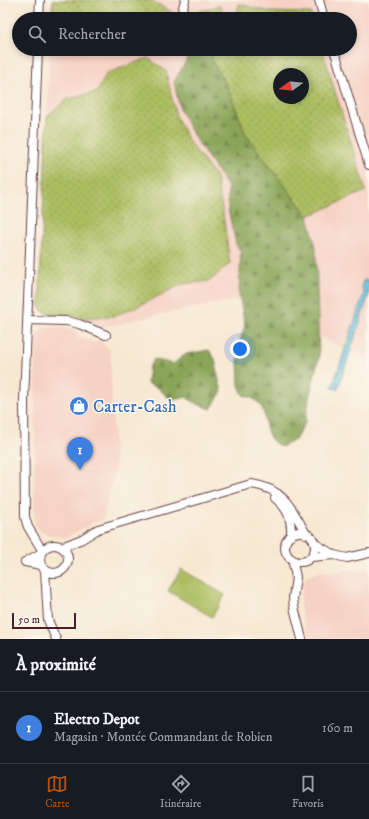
<!DOCTYPE html>
<html lang="fr">
<meta charset="utf-8">
<style>
:root{--surface:#171b24;--page:#20242c;--text:#f1f3f6;--muted:#9ea1a6;--line:#363941;--accent:#b45309}
body{margin:0;font-family:"IM FELL DW Pica",serif;background:var(--page);color:var(--text)}
.compass{position:absolute;left:273px;top:68px;width:36px;height:36px;border-radius:50%;background:var(--surface);box-shadow:0 2px 6px #0003;rotate:255deg}
.scale{position:absolute;left:12px;bottom:10px;width:64px;box-sizing:border-box;padding-left:4px;border:2px solid #4a1f2b;border-top:0;font-size:11px;line-height:14px;white-space:nowrap;color:#4a1f2b;-webkit-text-stroke:3px #fbf7ec;paint-order:stroke}
.you{position:absolute;left:240px;top:349px;width:14px;height:14px;margin:-10px;border:3px solid #fff;border-radius:50%;background:#1a73e8;box-shadow:0 0 0 6px #1a73e833}
.badge{display:grid;place-items:center;width:26px;height:26px;border-radius:50%;background:var(--accent);color:#fff;font-size:13px;font-weight:700}
.pin{position:absolute;translate:-50% -33px;filter:drop-shadow(0 1px 2px #0008)}
.pin::after{content:'';position:absolute;top:21px;width:14px;height:12px;background:inherit;clip-path:polygon(0 0,100% 0,50% 100%)}
.list{margin:0;padding:0;list-style:none}
h2{display:flex;justify-content:space-between;align-items:center;height:52px;margin:0;padding:0 16px;font-size:17px}
h2 small{font-size:13px;font-weight:400;color:var(--muted)}
.list li{display:grid;grid-template-columns:26px 1fr auto;gap:12px;align-items:center;box-sizing:border-box;height:72px;padding:0 16px;border-top:1px solid var(--line)}
.list b{display:block;font-size:15px;white-space:nowrap}
.list p{margin:0;font-size:13px;white-space:nowrap;color:var(--muted)}
.list em{font-size:13px;font-style:normal;color:var(--muted)}
.icon{flex:none;width:22px;height:22px;fill:none;stroke:currentColor;stroke-width:2;stroke-linecap:round;stroke-linejoin:round}
.map{position:relative;flex:none;width:369px;height:639px;overflow:hidden}
.search{position:absolute;background:var(--surface);box-shadow:0 2px 6px #0003;left:12px;right:12px;top:12px;height:44px;display:flex;align-items:center;gap:10px;box-sizing:border-box;padding:0 14px;border-radius:22px;color:var(--muted);font-size:15px}
.sheet{height:124px;background:var(--surface)}
nav{display:flex;justify-content:space-around;align-items:center;box-sizing:border-box;height:56px;border-top:1px solid var(--line);background:var(--surface);font-size:11px;color:var(--muted)}
nav a{display:grid;justify-items:center;gap:2px}
nav .on{color:var(--accent)}
.map>svg:first-child{display:block}
</style>
<div class="map">
<svg width="369" height="639" viewBox="0 0 369 639">
<defs>
<pattern id="grass-dots" width="8" height="8" patternUnits="userSpaceOnUse"><rect width="8" height="8" fill="#acbd61"/><path d="M2 2h.1M6 6h.1" fill="none" stroke="#8e9950" stroke-width="1.8" stroke-linecap="round"/></pattern>
<pattern id="forest-firs" width="22" height="20" patternUnits="userSpaceOnUse"><rect width="22" height="20" fill="#89a457"/><path d="M5 1l3.5 6h-7zM16 11l3.5 6h-7z" fill="#728548"/></pattern>
<pattern id="water-rules" width="6" height="5" patternUnits="userSpaceOnUse"><rect width="6" height="5" fill="#62c4e0"/><path d="M0 2.5h6" fill="none" stroke="#57a8c0"/></pattern>
</defs>
<rect width="100%" height="100%" fill="#fbf7ec"/>
<filter id="ink" filterUnits="userSpaceOnUse"><feTurbulence type="fractalNoise" baseFrequency=".025" numOctaves="2"/><feDisplacementMap in="SourceGraphic" scale="8" xChannelSelector="R" yChannelSelector="G"/><feConvolveMatrix kernelMatrix="1 2 1 2 8 2 1 2 1" color-interpolation-filters="sRGB"/></filter>
<filter id="wash" filterUnits="userSpaceOnUse"><feTurbulence type="fractalNoise" baseFrequency=".012" numOctaves="4" result="noise"/><feDisplacementMap in="SourceGraphic" scale="16" xChannelSelector="R" yChannelSelector="G"/><feGaussianBlur stdDeviation="0.9" result="paint"/><feColorMatrix in="noise" values="0 0 0 0 0 0 0 0 0 0 0 0 0 0 0 0 0 1.4 0 .05"/><feComposite in="paint" operator="in"/></filter>
<g filter="url(#wash)">
<rect width="100%" height="100%" fill="#f7e8d2"/>
<path fill="#f6d2c4" fill-rule="evenodd" d="M 53,0 L 369,0 L 369,361 L 241,299 L 139,319 L 101,328 L 82,318 L 72,316 L 50,315 L 40,309 L 39,306 L 50,49 L 350,49 L 350,19 L 51,19 ZM 279,74 L 303,74 L 303,98 L 279,98 Z
M 46,327 L 69,328 L 78,332 L 77,336 L 93,342 L 100,340 L 110,351 L 115,470 L 103,520 L 91,524 L 65,538 L 58,537 L 41,532 L 35,525 L 34,520 L 36,334 Z
M 369,567 L 369,639 L 309,639 L 300,607 L 302,587 L 306,577 L 321,571 L 334,572 Z"/>
<path fill="url(#grass-dots)" stroke="#7b6e46" fill-rule="evenodd" d="M 53,0 L 151,0 L 173,13 L 173,19 L 51,19 Z
M 239,4 L 271,12 L 311,13 L 312,19 L 235,19 Z
M 216,49 L 322,49 L 366,191 L 308,216 L 246,135 L 228,88 L 211,60 ZM 279,74 L 303,74 L 303,98 L 279,98 Z
M 148,58 L 166,71 L 176,116 L 189,142 L 216,177 L 223,213 L 230,263 L 210,281 L 182,284 L 145,303 L 114,316 L 82,318 L 72,316 L 50,315 L 44,312 L 40,309 L 39,306 L 47,116 L 68,99 L 97,92 L 107,73 Z"/>
<path fill="url(#forest-firs)" stroke="#6a6241" d="M 193,49 L 216,49 L 211,60 L 228,88 L 246,135 L 308,216 L 316,247 L 319,357 L 310,394 L 305,423 L 295,440 L 281,447 C 278,445 273,442 271,439 C 259,420 273,403 243,395 L 239,385 L 238,361 L 240,341 L 245,326 L 239,294 L 241,252 L 236,244 L 228,210 L 228,187 L 195,138 L 180,110 L 174,82 Z
M 209,350 L 215,359 L 218,377 L 222,391 L 211,409 L 197,404 L 186,397 L 171,401 L 158,388 L 147,383 L 149,367 L 154,359 L 173,364 L 186,354 Z"/>
<path fill="#acbd61" stroke="#7b6e46" d="M 220,5 L 224,19 L 211,19 L 208,9 Z
M 207,9 L 210,19 L 197,19 L 195,13 Z
M 181,569 L 225,595 L 212,617 L 168,591 Z"/>
<path fill="url(#water-rules)" stroke="#567286" d="M 364,280 L 369,280 L 369,294 L 338,389 L 332,388 L 364,293 C 362,288 360,285 364,280 Z"/>
</g>
<g filter="url(#ink)">
<g fill="none" stroke-linecap="round" stroke-linejoin="round">
<g stroke="#643d44" stroke-width="10">
<path id="minor" d="M 319,0 L 324,19
M 39,19 L 40,0
M 180,19 L 185,0
M 38,49 L 24,401 L 25,517 L 28,527 L 42,550
M 334,49 L 369,165
M 27,320 L 67,321 L 79,324 L 106,335
M 275,498 C 288,508 292,520 291,536
M285 547a15 15 0 1 1 30 0a15 15 0 1 1-30 0Z
M 314,543 L 334,555
M40 559a14 14 0 1 1 28 0a14 14 0 1 1-28 0Z
M 62,547 L 82,539 L 98,529 L 251,484 C 283,488 292,508 306,534
M 41,553 L 25,562 L 41,565
M 311,557 L 334,555 L 347,558 L 369,553
M 292,559 L 296,577 L 293,598 L 294,607 L 302,639
M 45,570 L 48,620 L 56,639"/>
</g>
<use href="#minor" stroke="#fff" stroke-width="8"/>
</g>
</g>
<defs>
<g id="shop-disc" transform="scale(1)"><circle r="9.5" fill="#3f7fe0" stroke="#fbf7ec"/><path d="M-5-2.5h2.3a2.7 3.5 0 0 1 5.4 0H5L5.5 6h-11ZM-1.5-2.5h3a1.5 2.3 0 0 0-3 0Z" fill="#fff"/></g>
</defs>
<g fill-rule="evenodd">
<use href="#shop-disc" x="79" y="406"/>
</g>
<g text-anchor="middle" stroke-width="3" stroke-linejoin="round" paint-order="stroke">
<g font-size="17" fill="#366cbe" stroke="#fbf7ec" text-anchor="start">
<text x="93" y="412">Carter-Cash</text>
</g>
</g>
</svg>
<svg class="compass" viewBox="-18 -18 36 36"><path d="M0-13l5 13h-10z" fill="#e53935"/><path d="M0 13l5-13h-10z" fill="#9ea1a6"/></svg>
<div class="scale">50 m</div>
<div class="you"></div>
<div class="pin badge" style="left:80px;top:470px;background:#3f7fe0">1</div>
<div class="search"><svg class="icon" aria-label="search" viewBox="0 0 24 24"><circle cx="10" cy="10" r="6"/><path d="M15 15l6 6"/></svg>Rechercher</div>
</div>
<section class="sheet">
<h2>À proximité<small></small></h2>
<ul class="list">
<li><span class="badge" style="background:#3f7fe0">1</span><div><b>Electro Depot</b><p>Magasin · Montée Commandant de Robien</p></div><em>160 m</em></li>
</ul>
</section>
<nav>
<a class="on"><svg class="icon" aria-label="map" viewBox="0 0 24 24"><path d="M3 6l6-2 6 2 6-2v14l-6 2-6-2-6 2zM9 4v14M15 6v14"/></svg>Carte</a>
<a><svg class="icon" aria-label="directions" viewBox="0 0 24 24"><path d="M12 3l9 9-9 9-9-9zM9 14v-3h6M13 9l2 2-2 2"/></svg>Itinéraire</a>
<a><svg class="icon" aria-label="saved" viewBox="0 0 24 24"><path d="M7 4h10v16l-5-4-5 4z"/></svg>Favoris</a>
</nav>
